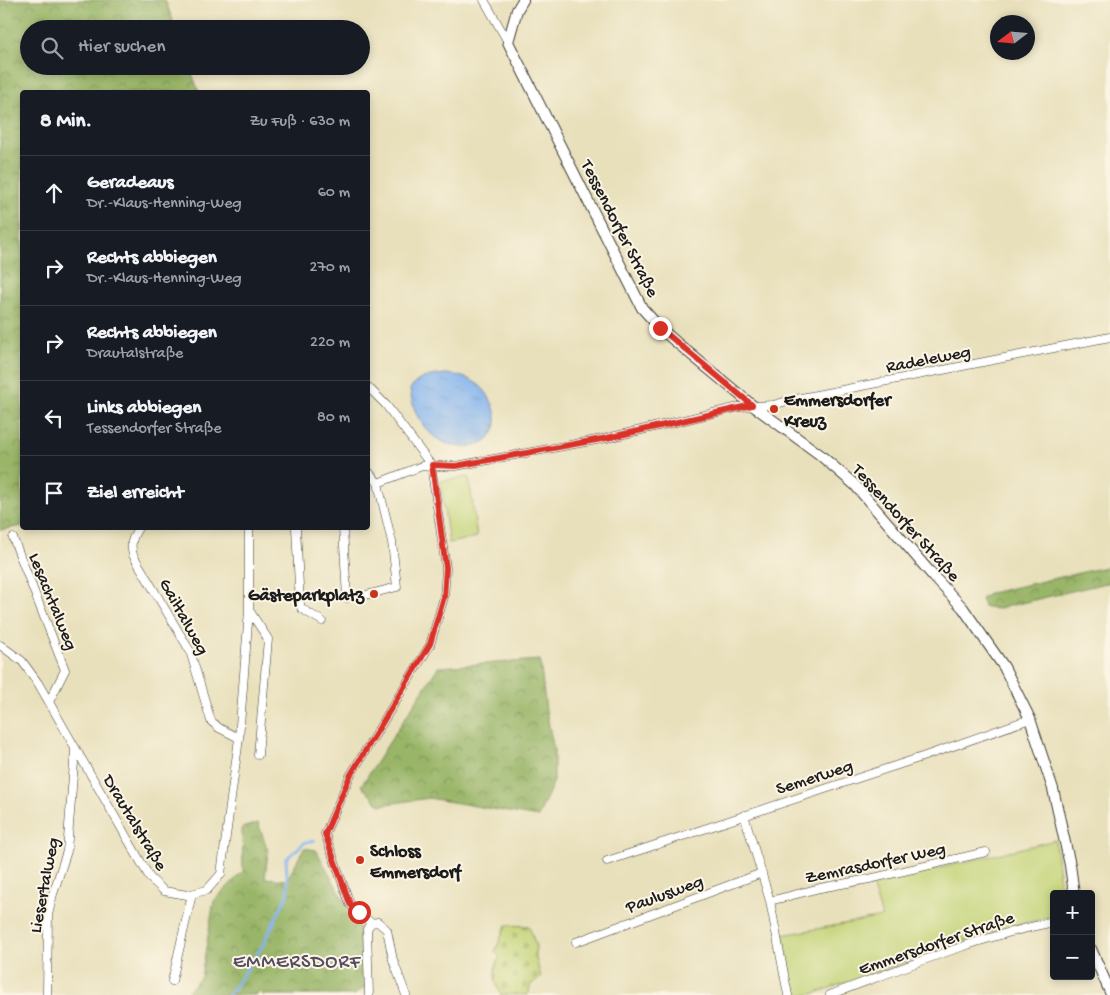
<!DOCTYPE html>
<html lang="de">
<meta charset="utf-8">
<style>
:root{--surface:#171b24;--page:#242831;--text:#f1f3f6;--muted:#9ea1a6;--line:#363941}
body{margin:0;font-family:"Gochi Hand",sans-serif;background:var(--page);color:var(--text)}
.controls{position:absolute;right:15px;bottom:15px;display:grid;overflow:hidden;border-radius:5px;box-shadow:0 2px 8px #0003}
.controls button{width:45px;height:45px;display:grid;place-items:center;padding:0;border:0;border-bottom:1px solid var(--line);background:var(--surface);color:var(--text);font:25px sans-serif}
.compass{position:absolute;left:990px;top:15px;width:45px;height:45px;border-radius:50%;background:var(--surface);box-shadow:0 2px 8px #0003;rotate:254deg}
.stop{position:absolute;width:15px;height:15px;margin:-11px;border:4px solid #d93025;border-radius:50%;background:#fff}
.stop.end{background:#d93025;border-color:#fff;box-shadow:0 1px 5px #0008}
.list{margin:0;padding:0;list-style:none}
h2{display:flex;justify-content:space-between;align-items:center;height:65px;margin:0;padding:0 20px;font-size:21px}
h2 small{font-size:16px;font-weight:400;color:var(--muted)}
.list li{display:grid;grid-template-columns:32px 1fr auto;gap:15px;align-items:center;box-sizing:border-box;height:75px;padding:0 20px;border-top:1px solid var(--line)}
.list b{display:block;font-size:19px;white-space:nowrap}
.list p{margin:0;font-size:16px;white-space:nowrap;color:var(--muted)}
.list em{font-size:16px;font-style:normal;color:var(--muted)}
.icon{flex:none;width:28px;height:28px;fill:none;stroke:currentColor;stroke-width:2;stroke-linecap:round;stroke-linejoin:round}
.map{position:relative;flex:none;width:1110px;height:995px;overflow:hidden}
.search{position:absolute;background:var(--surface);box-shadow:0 2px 8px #0003;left:20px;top:20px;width:350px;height:55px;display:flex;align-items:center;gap:12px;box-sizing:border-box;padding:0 18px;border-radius:28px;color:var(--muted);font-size:19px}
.panel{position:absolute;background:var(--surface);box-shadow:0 2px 8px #0003;left:20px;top:90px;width:350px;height:440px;border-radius:5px}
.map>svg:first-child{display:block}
</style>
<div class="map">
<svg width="1110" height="995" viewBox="0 0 1110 995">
<defs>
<pattern id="forest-crowns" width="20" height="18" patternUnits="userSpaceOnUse" patternTransform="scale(1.25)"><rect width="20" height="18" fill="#99b567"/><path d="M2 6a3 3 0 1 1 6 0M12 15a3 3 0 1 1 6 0" fill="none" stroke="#7c9254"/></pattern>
<pattern id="cemetery-stones" width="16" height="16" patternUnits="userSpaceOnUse" patternTransform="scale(1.25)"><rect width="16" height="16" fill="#c2d376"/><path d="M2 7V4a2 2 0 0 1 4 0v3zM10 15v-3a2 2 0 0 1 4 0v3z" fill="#a6b566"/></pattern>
<pattern id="water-ripples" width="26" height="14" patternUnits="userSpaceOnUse" patternTransform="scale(1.25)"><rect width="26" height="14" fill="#83b3ee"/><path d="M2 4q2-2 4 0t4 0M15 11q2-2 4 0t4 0" fill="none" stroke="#7199cc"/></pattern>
</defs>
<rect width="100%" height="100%" fill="#fcf5e5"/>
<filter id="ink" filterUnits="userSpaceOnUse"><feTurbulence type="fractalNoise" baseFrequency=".02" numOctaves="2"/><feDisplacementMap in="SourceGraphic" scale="10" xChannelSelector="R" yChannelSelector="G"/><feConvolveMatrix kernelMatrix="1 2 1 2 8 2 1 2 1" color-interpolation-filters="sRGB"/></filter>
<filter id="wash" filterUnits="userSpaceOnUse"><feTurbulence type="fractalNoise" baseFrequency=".0096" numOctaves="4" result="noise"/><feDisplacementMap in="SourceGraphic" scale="20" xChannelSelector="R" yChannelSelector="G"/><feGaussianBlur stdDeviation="1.12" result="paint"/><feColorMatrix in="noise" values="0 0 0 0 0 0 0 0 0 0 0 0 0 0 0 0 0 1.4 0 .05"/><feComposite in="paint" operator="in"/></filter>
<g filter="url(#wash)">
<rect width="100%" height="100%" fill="#e8e0bb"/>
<path fill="#c2d376" stroke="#6f7849" d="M 469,477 L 477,537 L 449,543 L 440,481 Z
M 1055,840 L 1061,894 L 1054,894 L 1054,916 L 998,930 L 810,995 L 794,995 L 783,935 L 882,917 L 872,885 Z"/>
<path fill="url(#forest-crowns)" stroke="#5a6842" d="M 0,0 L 165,0 L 176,29 L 29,29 L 29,66 L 189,66 L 199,92 L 22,92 L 22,526 L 0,530 Z
M 1110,566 L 1110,582 L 996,609 L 984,606 L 981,599 L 990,593 Z
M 540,660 L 546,711 L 554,750 L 554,781 L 538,817 L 429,798 L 380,805 L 361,786 L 438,667 Z
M 258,823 L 268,851 L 265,878 L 287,880 L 304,848 L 316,850 L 361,931 L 364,988 L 355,995 L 263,995 L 260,992 L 257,995 L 185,995 L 201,977 L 214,901 L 243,871 L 242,828 Z"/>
<path fill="url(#cemetery-stones)" stroke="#6f7849" d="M 506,925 L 529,926 L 536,946 L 535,954 L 541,978 L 531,984 L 528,995 L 501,995 C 494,981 492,970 500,957 L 495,952 Z"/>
<path fill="url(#water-ripples)" stroke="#506885" d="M 446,374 C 465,376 481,381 490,399 C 522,457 419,472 410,389 C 419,376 430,376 446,374 Z"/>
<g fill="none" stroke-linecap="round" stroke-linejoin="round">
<path stroke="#83b3ee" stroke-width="3" d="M 229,995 L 262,947 L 288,893 L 286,859 L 304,843 L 314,840"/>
</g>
</g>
<g filter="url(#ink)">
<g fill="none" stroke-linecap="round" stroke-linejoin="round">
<g stroke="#3b3934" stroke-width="9">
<path id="minor" d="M 484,0 L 508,42
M 368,387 L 386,405 L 431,465 L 446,568 L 445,584 L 444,597 L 430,645 L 350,776 L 325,834 L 350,904 L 371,923
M 378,483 L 422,466 L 456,466 L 607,438 L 739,407 L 773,405 L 791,400 L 1110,337
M 138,528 C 132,538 130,544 133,555 L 190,651 L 211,721 L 219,728 L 239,738
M 296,528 L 300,605 L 302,609 L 322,621
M 343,528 L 347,598
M 13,538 L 65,670 L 49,702
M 366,595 L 397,587 L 392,542 L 380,492 L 378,483 L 368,471
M 249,610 L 268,639 L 258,755
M 0,645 L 22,661 L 38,683 L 150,878 L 164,891 L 187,895 L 207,890 L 221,874 L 239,738 L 249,610 L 249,528
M 744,815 L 770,901 L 788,995
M 607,861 L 925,756 L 1030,719
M 770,901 L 820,888 L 869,879 L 986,852
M 576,942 L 762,873
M 172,981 L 192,894
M 47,995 L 48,915 L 53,894 L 67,851 L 75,750
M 369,995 L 367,929 L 371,923 L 378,922 L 387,930 L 393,960 L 406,995
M 830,995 C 903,968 977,937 1054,922"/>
</g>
<g stroke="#3b3934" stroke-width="12">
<path id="tertiary" d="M 523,0 L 517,10 L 508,42 L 642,308 L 660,328 L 676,342 L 752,405 L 819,454 L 855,485 L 934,577 L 963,608 L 1004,667 L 1030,719 L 1053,789 L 1070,865 L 1074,894
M 1091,949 L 1110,992"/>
</g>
<use href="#minor" stroke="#fff" stroke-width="8"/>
<use href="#tertiary" stroke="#fff" stroke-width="10"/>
</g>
</g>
<g fill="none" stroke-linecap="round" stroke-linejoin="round" filter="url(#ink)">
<path stroke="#d93025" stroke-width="6" d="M 359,912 L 350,904 L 325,834 L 350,776 L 430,644 L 444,597 L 446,568 L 432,465 L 456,466 L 607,438 L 752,405 L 660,328"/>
</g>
<g fill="#c8321e" stroke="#fcf5e5" stroke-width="2">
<circle cx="774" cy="409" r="5"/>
<circle cx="374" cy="594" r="5"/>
<circle cx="360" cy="860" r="5"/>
</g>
<g text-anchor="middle" stroke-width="4" stroke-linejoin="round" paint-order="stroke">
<g font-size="18" fill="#1c1c1c" stroke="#fcf5e5">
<text transform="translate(621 228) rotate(63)" y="6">Tessendorfer Straße</text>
<text transform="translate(928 358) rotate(-11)" y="6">Radeleweg</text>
<text transform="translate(907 522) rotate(48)" y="6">Tessendorfer Straße</text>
<text transform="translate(54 601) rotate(68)" y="6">Lesachtalweg</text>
<text transform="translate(185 616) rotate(61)" y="6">Gailtalweg</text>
<text transform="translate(814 776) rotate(-18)" y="6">Semerweg</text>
<text transform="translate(136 822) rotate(59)" y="6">Drautalstraße</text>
<text transform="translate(875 862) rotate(-12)" y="6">Zemrasdorfer Weg</text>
<text transform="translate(43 885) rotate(-79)" y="6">Liesertalweg</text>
<text transform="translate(664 893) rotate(-20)" y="6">Paulusweg</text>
<text transform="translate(936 942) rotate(-19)" y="6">Emmersdorfer Straße</text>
</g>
<g font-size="18" font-weight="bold" fill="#1c1c1c" stroke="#fcf5e5" text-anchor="start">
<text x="784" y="405">Emmersdorfer<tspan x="784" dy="21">Kreuz</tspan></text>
<text x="364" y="600" text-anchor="end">Gästeparkplatz</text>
<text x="370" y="856">Schloss<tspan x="370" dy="21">Emmersdorf</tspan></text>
</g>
<g font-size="20" letter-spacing="1" fill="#534c64" stroke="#fcf5e5">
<text x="297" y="967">EMMERSDORF</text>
</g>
</g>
</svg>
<div class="controls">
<button>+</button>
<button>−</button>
</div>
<svg class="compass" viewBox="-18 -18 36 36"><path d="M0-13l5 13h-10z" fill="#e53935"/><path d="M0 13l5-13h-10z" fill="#9ea1a6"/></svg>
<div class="stop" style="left:359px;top:912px"></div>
<div class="stop end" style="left:660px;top:328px"></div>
<div class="search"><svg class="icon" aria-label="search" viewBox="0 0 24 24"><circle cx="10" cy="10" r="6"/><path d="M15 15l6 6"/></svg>Hier suchen</div>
<section class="panel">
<h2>8 Min.<small>Zu Fuß · 630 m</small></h2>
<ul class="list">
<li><svg class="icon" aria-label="ahead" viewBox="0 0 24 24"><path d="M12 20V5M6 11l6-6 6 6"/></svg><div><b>Geradeaus</b><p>Dr.-Klaus-Henning-Weg</p></div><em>60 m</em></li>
<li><svg class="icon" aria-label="right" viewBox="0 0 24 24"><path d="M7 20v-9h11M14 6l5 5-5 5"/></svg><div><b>Rechts abbiegen</b><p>Dr.-Klaus-Henning-Weg</p></div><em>270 m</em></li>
<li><svg class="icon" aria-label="right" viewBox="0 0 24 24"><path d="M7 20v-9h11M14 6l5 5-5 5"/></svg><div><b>Rechts abbiegen</b><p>Drautalstraße</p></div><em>220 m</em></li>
<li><svg class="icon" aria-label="left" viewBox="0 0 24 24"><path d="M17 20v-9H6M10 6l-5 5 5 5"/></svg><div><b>Links abbiegen</b><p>Tessendorfer Straße</p></div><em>80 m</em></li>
<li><svg class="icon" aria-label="arrive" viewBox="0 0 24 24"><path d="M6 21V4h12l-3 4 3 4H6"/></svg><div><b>Ziel erreicht</b></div></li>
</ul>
</section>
</div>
